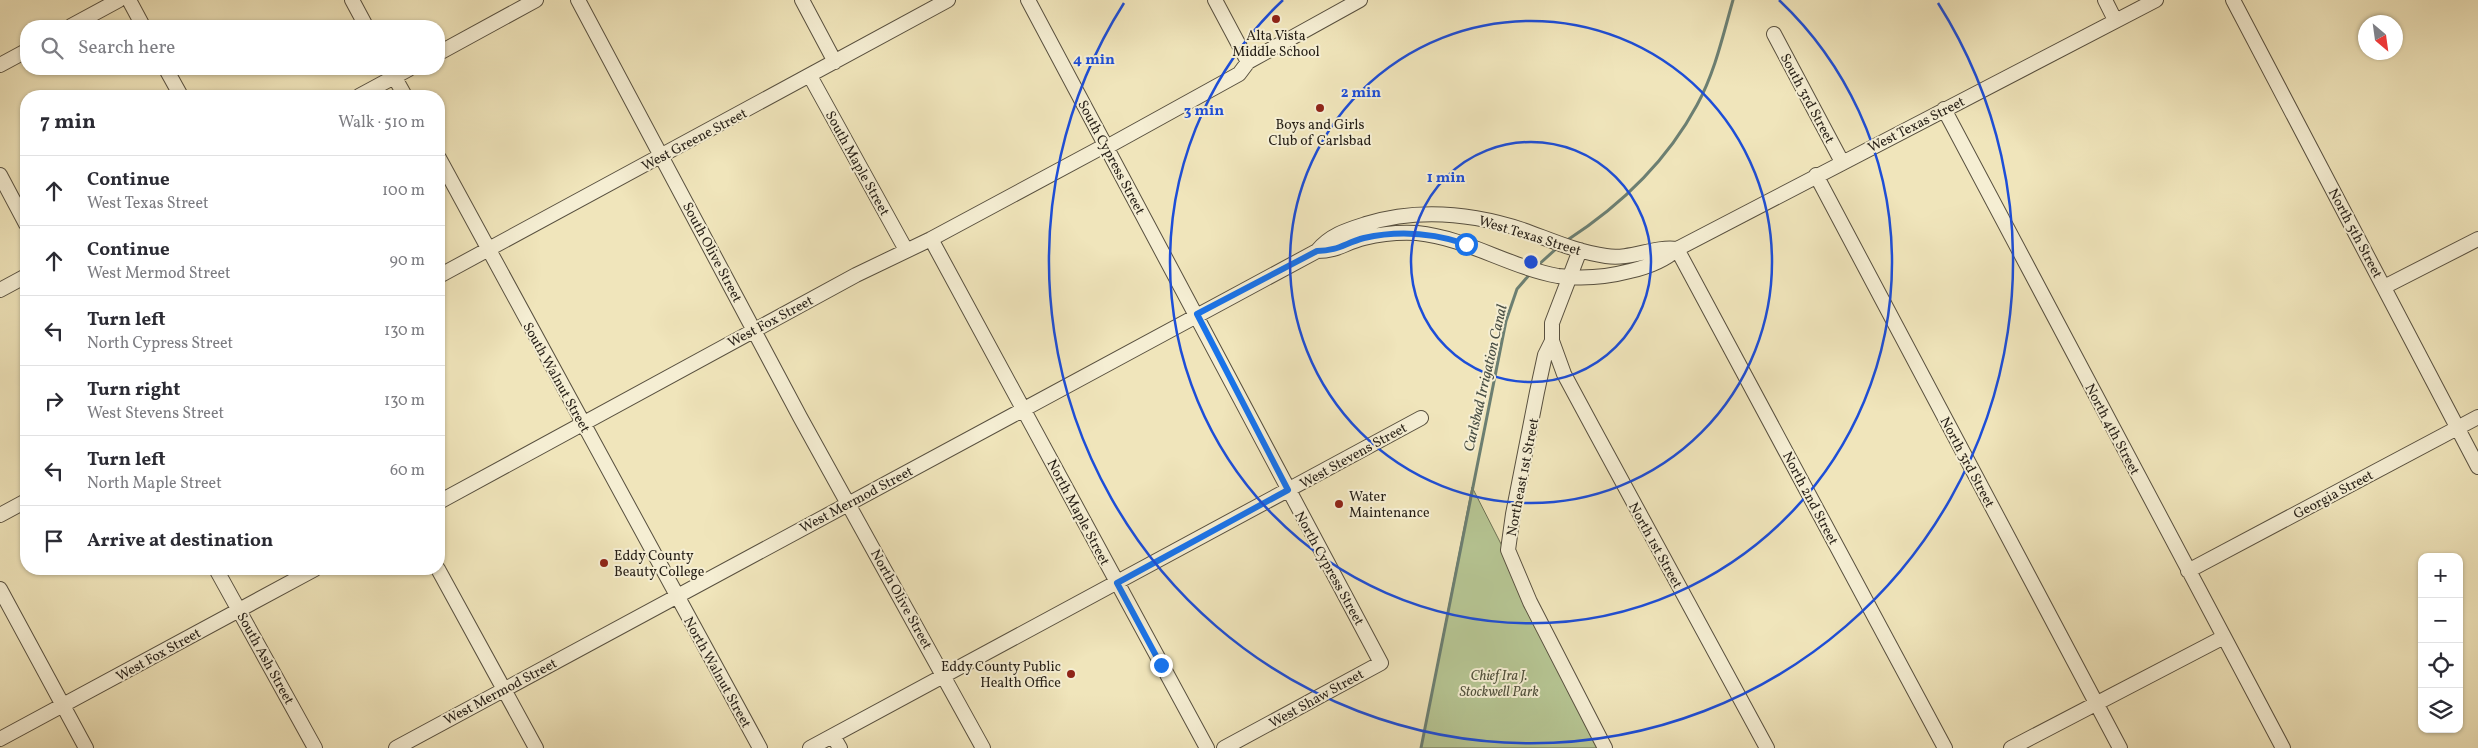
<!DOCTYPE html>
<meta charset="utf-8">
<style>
:root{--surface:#fff;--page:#f2f2f3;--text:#2b2b33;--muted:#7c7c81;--line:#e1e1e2}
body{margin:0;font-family:Vollkorn,serif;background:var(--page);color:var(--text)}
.controls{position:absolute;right:15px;bottom:15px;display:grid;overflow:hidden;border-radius:10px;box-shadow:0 1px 4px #0004}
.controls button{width:45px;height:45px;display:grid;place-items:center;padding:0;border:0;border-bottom:1px solid var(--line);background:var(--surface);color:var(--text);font:25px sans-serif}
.compass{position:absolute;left:2358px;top:15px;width:45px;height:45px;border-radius:50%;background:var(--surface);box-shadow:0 1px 4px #0004;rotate:151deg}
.stop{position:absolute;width:15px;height:15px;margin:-11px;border:4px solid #1a73e8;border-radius:50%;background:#fff}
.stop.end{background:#1a73e8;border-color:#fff;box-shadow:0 1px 5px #0008}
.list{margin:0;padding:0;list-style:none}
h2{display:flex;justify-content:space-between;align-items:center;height:65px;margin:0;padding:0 20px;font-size:21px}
h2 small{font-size:16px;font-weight:400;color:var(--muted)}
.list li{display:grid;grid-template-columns:32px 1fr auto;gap:15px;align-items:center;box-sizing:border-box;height:70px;padding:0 20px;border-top:1px solid var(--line)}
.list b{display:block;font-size:19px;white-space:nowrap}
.list p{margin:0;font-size:16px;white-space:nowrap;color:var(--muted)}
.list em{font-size:16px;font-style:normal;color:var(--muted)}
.icon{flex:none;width:28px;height:28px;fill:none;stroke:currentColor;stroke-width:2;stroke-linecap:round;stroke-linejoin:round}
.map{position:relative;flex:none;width:2478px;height:748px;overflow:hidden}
.search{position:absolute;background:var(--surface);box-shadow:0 1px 4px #0004;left:20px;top:20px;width:425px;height:55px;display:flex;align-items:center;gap:12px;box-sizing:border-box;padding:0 18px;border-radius:20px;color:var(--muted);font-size:19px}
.panel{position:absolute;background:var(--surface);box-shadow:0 1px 4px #0004;left:20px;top:90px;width:425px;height:485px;border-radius:20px}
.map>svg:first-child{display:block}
</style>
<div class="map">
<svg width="2478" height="748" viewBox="0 0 2478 748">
<rect width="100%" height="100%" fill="#f0e5bb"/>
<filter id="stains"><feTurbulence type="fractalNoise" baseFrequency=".004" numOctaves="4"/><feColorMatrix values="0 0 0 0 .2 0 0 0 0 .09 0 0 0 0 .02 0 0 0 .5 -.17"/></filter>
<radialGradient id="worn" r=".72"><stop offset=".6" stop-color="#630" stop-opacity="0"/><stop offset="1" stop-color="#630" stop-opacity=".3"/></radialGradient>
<path fill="#b6c593" stroke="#6e7254" d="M 1472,487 L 1605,748 L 1421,748 Z"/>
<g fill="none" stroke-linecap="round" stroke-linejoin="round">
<path stroke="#6c7f72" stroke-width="3" d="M 1566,241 C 1620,206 1667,161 1697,105 C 1715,72 1723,35 1733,0
M 1536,267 L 1557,248
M 1421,748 L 1506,321 L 1517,289 L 1530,274"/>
<g stroke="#58503f" stroke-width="16">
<path id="minor" d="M 129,0 L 143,26
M 352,0 L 366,26
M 578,0 L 800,417 L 983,748
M 802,0 L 835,62
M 1028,0 L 1381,663 L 1224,748
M 1215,0 L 1248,62
M 2105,0 L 2115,20
M 2233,0 L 2478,467
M 71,26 L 119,0
M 1774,34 L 1842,162
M 439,53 L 536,0
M 0,65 L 26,51
M 166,69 L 181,96
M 390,69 L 405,96
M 810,76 L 906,250
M 359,96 L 409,69
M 1944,109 L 2283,748
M 1105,148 L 1239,74 L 1248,62 L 1360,0
M 439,158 L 760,748
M 0,175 L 26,224
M 1816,175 L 2120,748
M 931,239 L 1207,748
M 1677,249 L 1945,748
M 1580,250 L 1552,323 L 1552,341 L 1545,355 L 1537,392 L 1513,514 L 1508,550 L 1530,602 L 1605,748
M 1317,251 C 1338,251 1344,243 1364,238 C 1380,234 1400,232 1417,233 C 1467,238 1509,267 1558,276 C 1582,279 1607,277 1630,271 C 1647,267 1664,261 1677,249 L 2156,0
M 439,276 L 948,0
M 2384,287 L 2478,239
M 0,290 L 26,276
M 1552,341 L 1564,374 L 1592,426 L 1767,748
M 439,502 L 856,275 L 931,239 L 1104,146
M 0,515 L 26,501
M 216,569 L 315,748
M 438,569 L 536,748
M 2188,571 L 2478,417
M 0,589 L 86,748
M 833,736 L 840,748
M 0,739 L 315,569
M 396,748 L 1317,251 C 1330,235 1347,230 1366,224 C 1418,208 1471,213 1523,230 C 1551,240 1577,252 1606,256 C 1631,260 1653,246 1677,249
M 810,748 L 1421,418
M 2011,748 L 2224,637"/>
</g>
<use href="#minor" stroke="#f5eed3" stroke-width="14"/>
</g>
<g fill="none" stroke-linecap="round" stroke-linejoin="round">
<path stroke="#1a73e8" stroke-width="6" d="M 1161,665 L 1117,583 L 1288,490 L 1197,314 L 1317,251 C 1338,251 1345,243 1364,238 C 1399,230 1433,233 1466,244"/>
</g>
<g fill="none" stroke="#1d4ed8" stroke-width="2.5">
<circle cx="1531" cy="262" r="120"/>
<circle cx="1531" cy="262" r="241"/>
<path d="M1779 0A361 361 0 1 1 1283 0"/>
<path d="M1938 3A482 482 0 1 1 1124 3"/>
</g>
<g fill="#8f2418" stroke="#f5eed3" stroke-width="2">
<circle cx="1276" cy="19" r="5"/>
<circle cx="1320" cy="108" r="5"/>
<circle cx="1339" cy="504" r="5"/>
<circle cx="604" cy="563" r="5"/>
<circle cx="1071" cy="674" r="5"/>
</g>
<g text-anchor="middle" stroke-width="4" stroke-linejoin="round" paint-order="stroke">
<g font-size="14" fill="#261f16" stroke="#f5eed3">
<text x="1276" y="40">Alta Vista<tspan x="1276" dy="16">Middle School</tspan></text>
<text x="1320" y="129">Boys and Girls<tspan x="1320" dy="16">Club of Carlsbad</tspan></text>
<text x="1349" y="501" text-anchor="start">Water<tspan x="1349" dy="16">Maintenance</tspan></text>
<text x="614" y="560" text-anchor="start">Eddy County<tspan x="614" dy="16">Beauty College</tspan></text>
<text x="1061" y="671" text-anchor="end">Eddy County Public<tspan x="1061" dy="16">Health Office</tspan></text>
</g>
<g font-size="14" fill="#261f16" stroke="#f5eed3">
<text transform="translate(1808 98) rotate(62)" y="5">South 3rd Street</text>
<text transform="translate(1916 124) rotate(-27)" y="5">West Texas Street</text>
<text transform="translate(694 139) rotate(-28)" y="5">West Greene Street</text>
<text transform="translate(1112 157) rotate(62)" y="5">South Cypress Street</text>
<text transform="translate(858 163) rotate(61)" y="5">South Maple Street</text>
<text transform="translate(2356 233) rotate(62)" y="5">North 5th Street</text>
<text transform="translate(1530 235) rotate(17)" y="5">West Texas Street</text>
<text transform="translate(713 252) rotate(62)" y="5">South Olive Street</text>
<text transform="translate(770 321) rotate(-28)" y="5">West Fox Street</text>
<text transform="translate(557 377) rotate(61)" y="5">South Walnut Street</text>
<text transform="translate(2113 429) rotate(62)" y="5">North 4th Street</text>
<text transform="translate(1353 455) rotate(-29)" y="5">West Stevens Street</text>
<text transform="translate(1968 462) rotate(62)" y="5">North 3rd Street</text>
<text transform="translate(1522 477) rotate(-79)" y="5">Northeast 1st Street</text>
<text transform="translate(2333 494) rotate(-28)" y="5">Georgia Street</text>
<text transform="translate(1811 498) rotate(62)" y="5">North 2nd Street</text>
<text transform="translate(856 499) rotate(-28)" y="5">West Mermod Street</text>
<text transform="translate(1079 512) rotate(62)" y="5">North Maple Street</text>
<text transform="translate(1656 545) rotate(61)" y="5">North 1st Street</text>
<text transform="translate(1330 568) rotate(61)" y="5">North Cypress Street</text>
<text transform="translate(902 599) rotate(61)" y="5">North Olive Street</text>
<text transform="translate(158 654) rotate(-29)" y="5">West Fox Street</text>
<text transform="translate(266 658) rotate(61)" y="5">South Ash Street</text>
<text transform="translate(718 672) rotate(61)" y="5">North Walnut Street</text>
<text transform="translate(500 691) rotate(-28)" y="5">West Mermod Street</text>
<text transform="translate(1316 698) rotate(-29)" y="5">West Shaw Street</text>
</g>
<g font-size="14" font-style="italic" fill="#51513c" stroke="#f5eed3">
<text x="1499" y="680">Chief Ira J.<tspan x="1499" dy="16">Stockwell Park</tspan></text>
</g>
<g font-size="15" font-style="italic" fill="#494f44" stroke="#f5eed3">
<text transform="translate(1485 378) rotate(-77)" y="5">Carlsbad Irrigation Canal</text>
</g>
</g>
<circle cx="1531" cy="262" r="8" fill="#1d4ed8" stroke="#f5eed3" stroke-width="2.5"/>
<g font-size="15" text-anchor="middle" font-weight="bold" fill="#1d4ed8" stroke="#f5eed3" stroke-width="4" stroke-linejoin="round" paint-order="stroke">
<text x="1094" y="64">4 min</text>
<text x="1361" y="97">2 min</text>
<text x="1204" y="115">3 min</text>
<text x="1446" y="182">1 min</text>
</g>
<rect width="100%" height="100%" filter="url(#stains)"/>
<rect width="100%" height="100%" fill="url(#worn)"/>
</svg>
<div class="controls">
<button>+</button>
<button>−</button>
<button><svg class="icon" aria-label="locate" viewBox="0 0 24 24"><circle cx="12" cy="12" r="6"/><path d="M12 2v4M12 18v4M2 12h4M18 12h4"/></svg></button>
<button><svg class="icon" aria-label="layers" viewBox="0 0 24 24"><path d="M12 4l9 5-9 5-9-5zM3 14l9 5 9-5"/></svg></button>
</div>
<svg class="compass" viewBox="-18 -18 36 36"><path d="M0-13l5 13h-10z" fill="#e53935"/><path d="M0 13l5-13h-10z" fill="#7c7c81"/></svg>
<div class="stop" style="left:1466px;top:244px"></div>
<div class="stop end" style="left:1161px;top:665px"></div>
<div class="search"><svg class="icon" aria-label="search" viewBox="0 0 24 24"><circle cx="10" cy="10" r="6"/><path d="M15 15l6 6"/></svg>Search here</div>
<section class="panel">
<h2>7 min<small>Walk · 510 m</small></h2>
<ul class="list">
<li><svg class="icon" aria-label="ahead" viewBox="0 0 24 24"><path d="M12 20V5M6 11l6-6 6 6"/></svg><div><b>Continue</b><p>West Texas Street</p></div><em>100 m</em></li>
<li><svg class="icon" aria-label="ahead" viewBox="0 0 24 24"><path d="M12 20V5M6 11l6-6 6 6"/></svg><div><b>Continue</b><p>West Mermod Street</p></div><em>90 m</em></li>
<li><svg class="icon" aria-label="left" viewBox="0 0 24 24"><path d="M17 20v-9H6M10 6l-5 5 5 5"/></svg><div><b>Turn left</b><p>North Cypress Street</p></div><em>130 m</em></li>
<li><svg class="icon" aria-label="right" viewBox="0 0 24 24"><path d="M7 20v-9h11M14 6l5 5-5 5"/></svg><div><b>Turn right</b><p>West Stevens Street</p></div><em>130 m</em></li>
<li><svg class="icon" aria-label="left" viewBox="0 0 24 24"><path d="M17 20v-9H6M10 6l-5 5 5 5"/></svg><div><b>Turn left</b><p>North Maple Street</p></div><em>60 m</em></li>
<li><svg class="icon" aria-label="arrive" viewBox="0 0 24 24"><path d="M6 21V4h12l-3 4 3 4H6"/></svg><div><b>Arrive at destination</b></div></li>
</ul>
</section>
</div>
